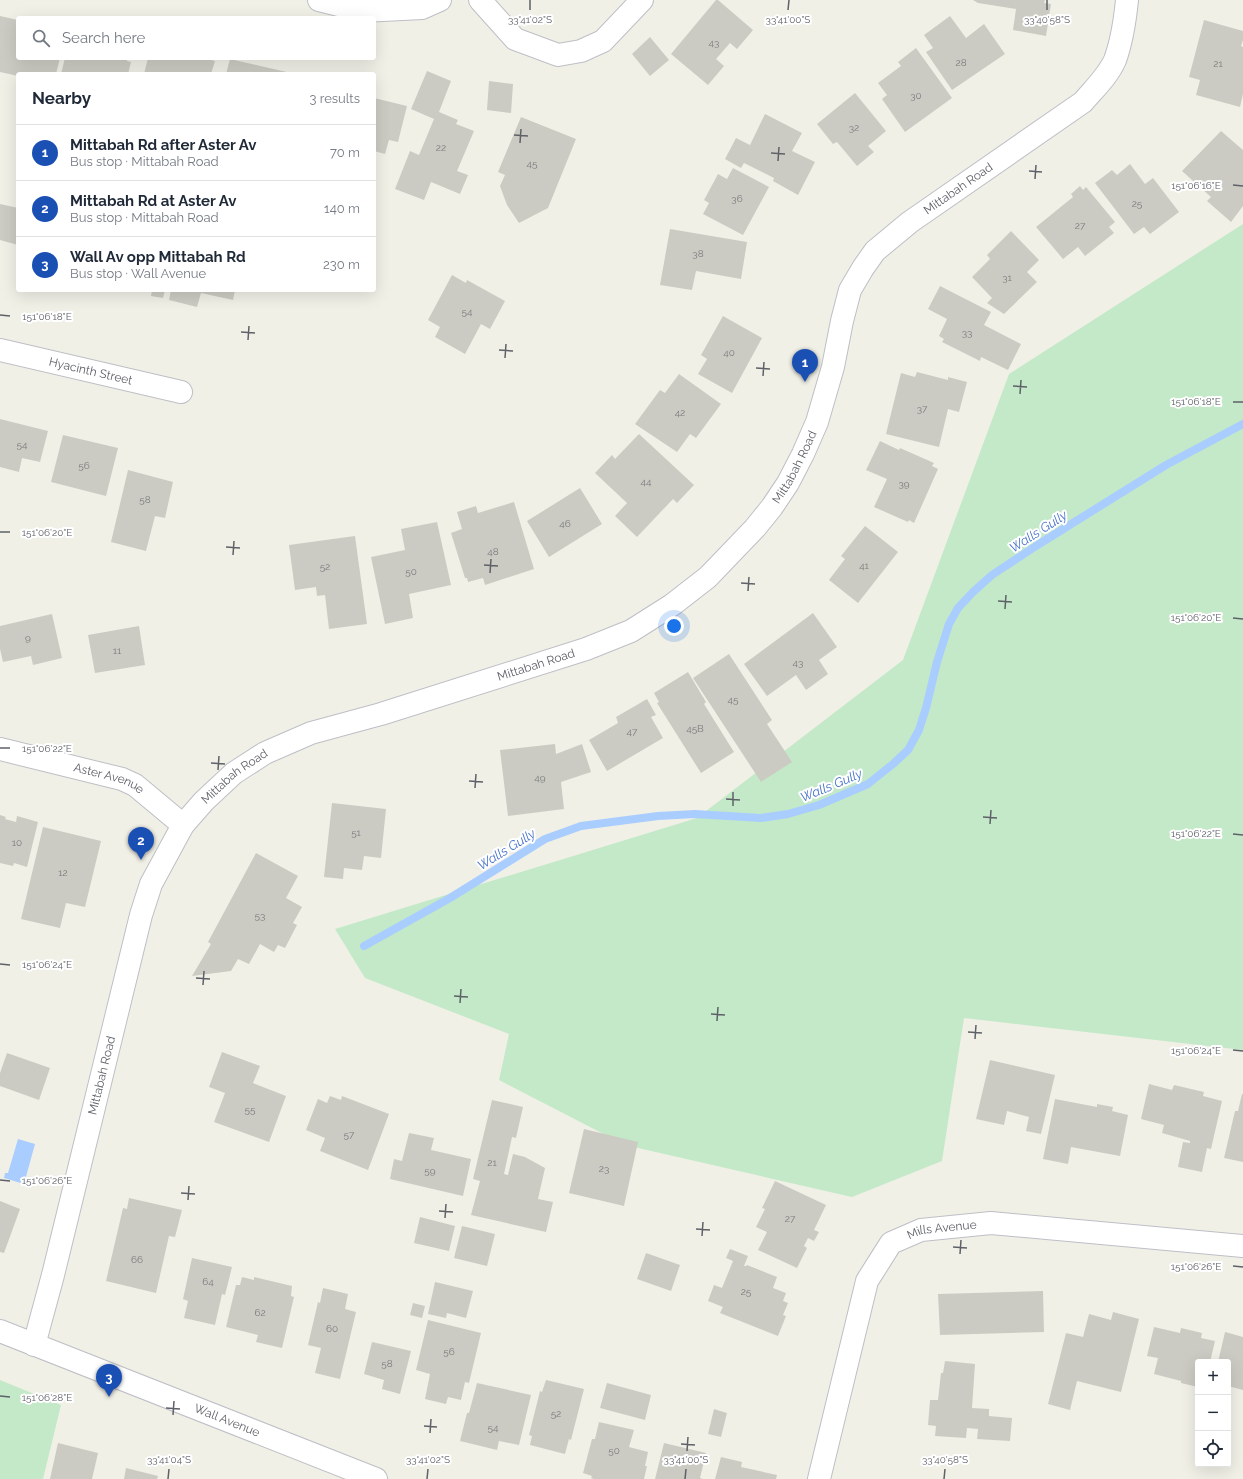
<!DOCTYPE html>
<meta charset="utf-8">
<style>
:root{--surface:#fff;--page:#f6f6f7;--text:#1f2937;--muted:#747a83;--line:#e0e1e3;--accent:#0b8043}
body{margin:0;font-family:Raleway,sans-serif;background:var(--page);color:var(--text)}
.controls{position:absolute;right:12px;bottom:12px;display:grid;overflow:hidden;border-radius:4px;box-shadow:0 4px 16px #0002}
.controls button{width:36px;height:36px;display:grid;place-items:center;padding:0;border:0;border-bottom:1px solid var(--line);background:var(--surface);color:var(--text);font:20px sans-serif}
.you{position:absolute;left:674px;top:626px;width:14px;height:14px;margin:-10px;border:3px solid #fff;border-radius:50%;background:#1a73e8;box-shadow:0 0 0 6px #1a73e833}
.badge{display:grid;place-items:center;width:26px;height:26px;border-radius:50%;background:var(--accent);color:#fff;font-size:13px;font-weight:700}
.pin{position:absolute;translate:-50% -33px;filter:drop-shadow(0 1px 2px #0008)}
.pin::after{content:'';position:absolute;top:21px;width:14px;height:12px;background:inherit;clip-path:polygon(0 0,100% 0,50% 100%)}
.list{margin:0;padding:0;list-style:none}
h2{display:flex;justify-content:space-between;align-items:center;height:52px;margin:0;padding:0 16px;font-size:17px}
h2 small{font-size:13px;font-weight:400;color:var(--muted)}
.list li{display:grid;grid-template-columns:26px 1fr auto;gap:12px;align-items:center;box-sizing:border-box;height:56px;padding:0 16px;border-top:1px solid var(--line)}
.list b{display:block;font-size:15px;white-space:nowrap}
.list p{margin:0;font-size:13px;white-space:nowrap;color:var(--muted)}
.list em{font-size:13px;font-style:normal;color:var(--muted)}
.icon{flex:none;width:22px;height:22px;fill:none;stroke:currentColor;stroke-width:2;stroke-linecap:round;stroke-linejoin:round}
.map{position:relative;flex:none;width:1243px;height:1479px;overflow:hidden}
.search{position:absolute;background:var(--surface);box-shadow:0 4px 16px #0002;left:16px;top:16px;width:360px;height:44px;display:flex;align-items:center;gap:10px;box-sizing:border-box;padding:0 14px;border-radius:4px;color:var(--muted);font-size:15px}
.panel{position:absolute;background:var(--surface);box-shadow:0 4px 16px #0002;left:16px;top:72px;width:360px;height:220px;border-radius:4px}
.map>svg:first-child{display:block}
</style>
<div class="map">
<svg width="1243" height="1479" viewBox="0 0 1243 1479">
<rect width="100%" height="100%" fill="#f1f0e7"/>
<path fill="#c3e9c8" d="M 1243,224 L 1243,1050 L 964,1018 L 942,1161 L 852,1197 L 625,1145 L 499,1080 L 509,1034 L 365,978 L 335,929 L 697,818 L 903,660 L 1009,374 Z
M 0,1380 L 61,1405 L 43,1479 L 0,1479 Z"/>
<path fill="#a9cdff" d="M 18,1139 L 35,1144 L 24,1184 L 4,1178 L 5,1173 L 8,1173 Z"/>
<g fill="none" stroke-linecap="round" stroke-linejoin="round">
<path stroke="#a9cdff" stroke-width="8" d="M 364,946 L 450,898 L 545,839 L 581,826 L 658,816 L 695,814 L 761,818 L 788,814 L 819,805 L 868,784 L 893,764 L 908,750 L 919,730 L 926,708 L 937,662 L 949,624 L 958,608 L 973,592 L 992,575 L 1036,546 L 1166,465 L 1243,424"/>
</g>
<path fill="#cccbc3" d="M 716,0 L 718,0 L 753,30 L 737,49 L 730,43 L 716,59 L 724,66 L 708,85 L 671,54 Z
M 973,0 L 1045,0 L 1044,3 L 1051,4 L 1046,36 L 1013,30 L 1016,9 L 978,3 Z
M 0,16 L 18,20 L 18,58 L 60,58 L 56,74 L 18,74 L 18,76 L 0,72 Z
M 950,16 L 966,38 L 984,24 L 1005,54 L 952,90 L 926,52 L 933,48 L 924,35 Z
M 1204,20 L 1243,31 L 1243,40 L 1241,46 L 1243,47 L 1243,94 L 1240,107 L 1196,95 L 1200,80 L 1189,77 Z
M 650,37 L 669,60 L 650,76 L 632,54 Z
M 916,48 L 952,98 L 905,132 L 882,99 L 887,95 L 878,83 L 901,66 L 898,62 Z
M 65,58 L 127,58 L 127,61 L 131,62 L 128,74 L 61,74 Z
M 148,58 L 203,58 L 215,61 L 211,74 L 144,74 Z
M 230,59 L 291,73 L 291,74 L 226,74 Z
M 427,71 L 451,81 L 439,112 L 458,120 L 456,124 L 474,131 L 457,171 L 468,175 L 460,194 L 431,182 L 424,200 L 395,189 L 410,151 L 419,155 L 434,119 L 411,109 Z
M 489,81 L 513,84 L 511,113 L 487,110 Z
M 855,93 L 886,131 L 868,146 L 874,152 L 857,166 L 837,142 L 833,144 L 817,124 Z
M 374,98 L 407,106 L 398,142 L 389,140 L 385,154 L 374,151 Z
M 765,114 L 802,133 L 792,151 L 815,162 L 798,195 L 773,181 L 774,178 L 744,163 L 741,168 L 725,159 L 736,138 L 750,145 Z
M 521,117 L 576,139 L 548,208 L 519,223 L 507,205 L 500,186 L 505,175 L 498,172 Z
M 1221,131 L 1243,150 L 1243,206 L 1231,222 L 1207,201 L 1211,197 L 1182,171 Z
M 1130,164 L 1145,184 L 1153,178 L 1179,212 L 1150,234 L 1144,227 L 1134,234 L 1095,183 L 1112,170 L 1117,175 Z
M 733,168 L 769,187 L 743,235 L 703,214 L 709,203 L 704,200 L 718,174 L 727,179 Z
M 1080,186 L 1083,190 L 1086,187 L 1115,222 L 1109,227 L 1114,233 L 1085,256 L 1078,247 L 1063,259 L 1036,227 L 1073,197 L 1071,194 Z
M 0,204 L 18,208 L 18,245 L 0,240 Z
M 670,229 L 747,242 L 741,279 L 696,271 L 692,290 L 660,285 Z
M 1011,231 L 1039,260 L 1027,272 L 1037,282 L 1004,314 L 987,303 L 992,298 L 972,277 L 990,259 L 987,255 Z
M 452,275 L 466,283 L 467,280 L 505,301 L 490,329 L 481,324 L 465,354 L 435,337 L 440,327 L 428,320 Z
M 940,286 L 991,312 L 984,325 L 1021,344 L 1008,370 L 981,357 L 980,361 L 942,342 L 944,339 L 939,336 L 947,319 L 928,309 Z
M 152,290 L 165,290 L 163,298 L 151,296 Z
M 171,290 L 235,290 L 233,300 L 201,293 L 197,307 L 169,300 Z
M 723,316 L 762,338 L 732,393 L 698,374 L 707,359 L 701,355 Z
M 917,372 L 948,380 L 948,377 L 967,382 L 959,412 L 948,409 L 939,447 L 886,434 L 901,373 L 915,377 Z
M 679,374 L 721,404 L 696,438 L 690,434 L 677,452 L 635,424 L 660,390 L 665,393 Z
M 0,419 L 48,431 L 40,462 L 22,458 L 19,472 L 0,467 Z
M 639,434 L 694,485 L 677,503 L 673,499 L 637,537 L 615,516 L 627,503 L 595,473 L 612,455 L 615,459 Z
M 63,435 L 118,448 L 106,496 L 51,482 Z
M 880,441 L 899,450 L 900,448 L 934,463 L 932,466 L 938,469 L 914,523 L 909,520 L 908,522 L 874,507 L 887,479 L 866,470 Z
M 128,470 L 173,482 L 165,518 L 155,516 L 146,551 L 111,542 Z
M 580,488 L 602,524 L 549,557 L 527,521 Z
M 514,502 L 534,569 L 485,585 L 483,578 L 468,582 L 467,578 L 465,578 L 451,533 L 462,529 L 457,512 L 476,506 L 478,513 Z
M 437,522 L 451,585 L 409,594 L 413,618 L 385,624 L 371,557 L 405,550 L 401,529 Z
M 865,526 L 898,552 L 858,603 L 829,580 L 845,559 L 841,556 Z
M 355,536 L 367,624 L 329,629 L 325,595 L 317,596 L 316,587 L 295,590 L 289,545 Z
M 813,613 L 837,647 L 819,660 L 828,674 L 806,690 L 796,675 L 767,696 L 744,664 Z
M 52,614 L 62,658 L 33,665 L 31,656 L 3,662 L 0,649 L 0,626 Z
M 139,626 L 145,665 L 95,673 L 88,635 Z
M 729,654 L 772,720 L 767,724 L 792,762 L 761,782 L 693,678 Z
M 688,672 L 706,702 L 704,704 L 734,752 L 701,773 L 657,703 L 659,702 L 654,693 Z
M 647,699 L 656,715 L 651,717 L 663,738 L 607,771 L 589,740 L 618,723 L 616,717 Z
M 555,744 L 556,754 L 582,744 L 591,772 L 561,782 L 564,809 L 508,816 L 500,750 Z
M 332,803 L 386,809 L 381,858 L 364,856 L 362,870 L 344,868 L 343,879 L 324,877 Z
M 0,815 L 6,817 L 5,819 L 16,822 L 17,816 L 38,822 L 27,867 L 14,863 L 13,866 L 0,863 Z
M 43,827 L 101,841 L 85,907 L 66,903 L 60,928 L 21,919 Z
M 256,853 L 298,876 L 286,898 L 302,907 L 293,923 L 297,925 L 285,948 L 278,945 L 274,952 L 260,944 L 249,964 L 238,959 L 231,971 L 192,976 L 211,944 L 208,942 Z
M 222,1052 L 260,1066 L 253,1083 L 286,1096 L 269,1142 L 214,1122 L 225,1093 L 209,1087 Z
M 7,1053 L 50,1068 L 39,1100 L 0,1086 L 0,1073 Z
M 990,1060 L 1055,1075 L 1041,1134 L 1026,1131 L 1029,1117 L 1007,1111 L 1004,1125 L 976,1119 Z
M 1149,1084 L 1172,1090 L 1174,1085 L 1204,1092 L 1203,1096 L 1222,1101 L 1211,1149 L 1207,1148 L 1202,1172 L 1178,1167 L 1183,1142 L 1190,1143 L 1190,1141 L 1162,1133 L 1164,1125 L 1141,1119 Z
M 1242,1094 L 1243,1094 L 1243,1162 L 1224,1158 L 1235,1111 L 1238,1111 Z
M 330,1096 L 341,1100 L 342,1096 L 389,1114 L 368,1170 L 320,1151 L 325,1138 L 306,1130 L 318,1099 L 327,1103 Z
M 1055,1099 L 1097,1107 L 1097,1104 L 1113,1107 L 1112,1111 L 1128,1115 L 1120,1156 L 1071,1147 L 1068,1164 L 1043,1159 Z
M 492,1100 L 523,1107 L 516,1138 L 512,1137 L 504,1174 L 508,1175 L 513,1154 L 525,1157 L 545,1168 L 538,1199 L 553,1202 L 546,1232 L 471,1215 L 480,1181 L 473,1179 Z
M 584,1129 L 638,1142 L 624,1206 L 569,1193 Z
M 409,1133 L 434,1138 L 431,1150 L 471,1159 L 463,1196 L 390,1179 L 394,1159 L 402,1161 Z
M 775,1181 L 826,1205 L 814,1230 L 819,1232 L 814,1241 L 808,1238 L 804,1246 L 807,1248 L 797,1268 L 758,1250 L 767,1232 L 756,1227 L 765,1209 L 762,1208 Z
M 129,1198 L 182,1210 L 175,1237 L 169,1236 L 156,1293 L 106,1281 L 123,1208 L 127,1209 Z
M 0,1201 L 20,1209 L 4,1253 L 0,1252 Z
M 420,1217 L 455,1226 L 449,1251 L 414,1243 Z
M 462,1226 L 495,1234 L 487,1266 L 454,1258 Z
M 730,1249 L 748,1256 L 744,1266 L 746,1266 L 747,1265 L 777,1277 L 773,1288 L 786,1293 L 783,1301 L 788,1303 L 783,1315 L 786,1316 L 778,1336 L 720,1313 L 723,1307 L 708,1301 L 714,1285 L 722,1288 L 733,1261 L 726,1258 Z
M 646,1253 L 680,1265 L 671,1291 L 637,1279 Z
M 192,1258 L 232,1267 L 225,1295 L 222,1294 L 215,1325 L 184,1318 L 188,1301 L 183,1299 Z
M 242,1277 L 254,1280 L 254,1277 L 292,1286 L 291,1296 L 294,1297 L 282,1348 L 256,1342 L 258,1335 L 226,1327 L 236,1285 L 240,1285 Z
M 435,1282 L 473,1291 L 466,1318 L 447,1313 L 446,1318 L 428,1314 Z
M 323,1288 L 348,1294 L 345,1309 L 356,1312 L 340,1379 L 315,1373 L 321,1348 L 308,1345 L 318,1302 L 320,1303 Z
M 1043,1291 L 1044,1332 L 940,1335 L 938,1294 Z
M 413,1303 L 425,1306 L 422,1318 L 410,1315 Z
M 1113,1312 L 1139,1319 L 1121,1392 L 1077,1381 L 1070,1410 L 1048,1404 L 1066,1333 L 1083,1337 L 1089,1314 L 1111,1320 Z
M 428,1320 L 481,1333 L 469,1383 L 465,1382 L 461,1400 L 448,1397 L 446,1404 L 425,1399 L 430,1374 L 416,1370 Z
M 1154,1327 L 1180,1333 L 1181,1328 L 1202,1333 L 1201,1338 L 1215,1341 L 1210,1362 L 1198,1362 L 1198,1387 L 1181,1383 L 1181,1381 L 1154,1374 L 1158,1358 L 1147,1356 Z
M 1225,1332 L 1243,1337 L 1243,1390 L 1228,1386 L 1228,1362 L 1218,1362 Z
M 372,1342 L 411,1351 L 400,1394 L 382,1389 L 384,1380 L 364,1374 Z
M 945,1361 L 975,1364 L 972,1408 L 989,1409 L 989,1416 L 1012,1418 L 1010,1441 L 977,1439 L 978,1429 L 967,1428 L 966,1438 L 935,1436 L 936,1426 L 928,1425 L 930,1400 L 938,1400 L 941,1373 L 943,1373 Z
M 546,1380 L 584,1389 L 571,1440 L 569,1439 L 565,1454 L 530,1445 L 532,1436 L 529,1435 L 540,1391 L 542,1392 Z
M 477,1383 L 531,1395 L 519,1445 L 499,1441 L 497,1450 L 460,1441 L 467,1413 L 469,1413 Z
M 607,1383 L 651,1395 L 645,1420 L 600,1408 Z
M 714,1409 L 727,1413 L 721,1437 L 708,1434 Z
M 599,1422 L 634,1430 L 629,1447 L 648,1452 L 645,1466 L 647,1466 L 644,1479 L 594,1479 L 591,1478 L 592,1476 L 583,1473 L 592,1439 L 595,1439 Z
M 58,1443 L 98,1453 L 92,1479 L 50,1479 Z
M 664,1443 L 706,1453 L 700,1478 L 703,1479 L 655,1479 Z
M 721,1457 L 742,1462 L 741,1467 L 777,1475 L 776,1479 L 715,1479 Z
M 126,1468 L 158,1476 L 157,1479 L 124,1479 Z"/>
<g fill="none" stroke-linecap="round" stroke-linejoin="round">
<g stroke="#bebfc6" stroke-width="24">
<g id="street">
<path d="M 319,0 L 363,11 L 422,8 L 440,0"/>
<path d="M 480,0 L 515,39 L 558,55 L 581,51 L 603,41 L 642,0"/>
<path id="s1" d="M 0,350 L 181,392"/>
<path id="s2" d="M 0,749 L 122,779 L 135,785 L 183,825"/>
<path id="s3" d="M 0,1331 L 376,1479"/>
<path id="s4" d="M 34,1345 L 53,1275 L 141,915 L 151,884 L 183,825 L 204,801 L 234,773 L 265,753 L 311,733 L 381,714 L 586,649 L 631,631 L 672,605 L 708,577 L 755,528 L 772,507 L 788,483 L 803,454 L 817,422 L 833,367 L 842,321 L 850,290 L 863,268 L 875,251 L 910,222 L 1083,102 C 1094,89 1108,76 1115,60 C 1122,41 1125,20 1127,0"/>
<path id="s5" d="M 819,1479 L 867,1281 L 891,1243 L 921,1230 L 991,1223 L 1243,1246"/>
</g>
</g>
<use href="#street" stroke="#fff" stroke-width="22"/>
</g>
<path fill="none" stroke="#5e6168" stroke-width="1.5" d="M 530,10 L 530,0M 788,10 L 789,0M 1047,10 L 1047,0M 514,135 L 528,136M 520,143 L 521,129M 771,153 L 785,154M 778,161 L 779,147M 1029,171 L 1042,172M 1035,179 L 1036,165M 1233,185 L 1243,186M 0,315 L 10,316M 241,332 L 255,333M 248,340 L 249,326M 499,350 L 513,351M 505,358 L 506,344M 756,368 L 770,369M 763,376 L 764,362M 1013,386 L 1027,387M 1020,394 L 1021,380M 1233,402 L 1243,402M 0,532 L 10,532M 226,547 L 240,548M 233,555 L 234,541M 484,565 L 498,566M 490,573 L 491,559M 741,583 L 755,584M 748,591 L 749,577M 998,601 L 1012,602M 1005,609 L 1006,595M 1233,618 L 1243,619M 0,748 L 10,748M 211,763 L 225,764M 218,770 L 219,756M 469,781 L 483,782M 475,788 L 476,774M 726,799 L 740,800M 733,806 L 733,792M 983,817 L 997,818M 990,824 L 991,810M 1233,834 L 1243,835M 0,964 L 10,965M 196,978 L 210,979M 203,985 L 204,971M 454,996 L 468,997M 460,1003 L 461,989M 711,1014 L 725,1015M 717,1021 L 718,1007M 968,1032 L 982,1033M 975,1039 L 976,1025M 1233,1050 L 1243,1051M 0,1180 L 10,1181M 181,1193 L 195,1194M 188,1200 L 189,1186M 439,1211 L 453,1212M 445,1218 L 446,1204M 696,1229 L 710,1230M 702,1236 L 703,1222M 953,1247 L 967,1248M 960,1254 L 961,1240M 1233,1266 L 1243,1267M 0,1396 L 10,1397M 166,1408 L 180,1409M 173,1415 L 174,1401M 424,1426 L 437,1427M 430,1433 L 431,1419M 681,1444 L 695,1445M 687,1451 L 688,1437M 168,1479 L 169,1469M 427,1479 L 428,1469M 685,1479 L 686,1469M 944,1479 L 945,1469"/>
<g text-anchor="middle" stroke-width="4" stroke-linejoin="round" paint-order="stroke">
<g font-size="10" fill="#7a7c7f">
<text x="714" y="46">43</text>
<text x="961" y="66">28</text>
<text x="1218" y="67">21</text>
<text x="916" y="99">30</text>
<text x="854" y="131">32</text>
<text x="441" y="151">22</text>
<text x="532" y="167">45</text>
<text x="737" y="202">36</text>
<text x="1137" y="207">25</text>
<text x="1080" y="229">27</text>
<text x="698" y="257">38</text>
<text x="1007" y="281">31</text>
<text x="467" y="315">54</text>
<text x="967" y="336">33</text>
<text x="729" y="356">40</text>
<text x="922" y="412">37</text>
<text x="680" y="416">42</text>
<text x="22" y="448">54</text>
<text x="84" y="469">56</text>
<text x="646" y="485">44</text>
<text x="904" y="487">39</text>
<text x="145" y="503">58</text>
<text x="565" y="527">46</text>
<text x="493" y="555">48</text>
<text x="864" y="569">41</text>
<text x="325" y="570">52</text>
<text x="411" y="575">50</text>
<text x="28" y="641">9</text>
<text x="117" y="654">11</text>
<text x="798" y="666">43</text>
<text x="733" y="703">45</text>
<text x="695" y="732">45B</text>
<text x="632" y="735">47</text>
<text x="540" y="781">49</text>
<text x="356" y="836">51</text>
<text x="17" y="846">10</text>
<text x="63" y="876">12</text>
<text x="260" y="919">53</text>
<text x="250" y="1113">55</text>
<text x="349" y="1138">57</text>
<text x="492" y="1166">21</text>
<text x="604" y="1172">23</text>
<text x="430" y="1174">59</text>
<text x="790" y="1222">27</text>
<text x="137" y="1263">66</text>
<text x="208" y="1285">64</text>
<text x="746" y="1295">25</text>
<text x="260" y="1316">62</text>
<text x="332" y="1332">60</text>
<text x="449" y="1355">56</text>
<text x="387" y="1367">58</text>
<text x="556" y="1417">52</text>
<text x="493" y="1431">54</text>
<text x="614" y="1454">50</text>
</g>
<g font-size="12" fill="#5e6168" stroke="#fff">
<text dy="4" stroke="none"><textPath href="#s4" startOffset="1611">Mittabah Road</textPath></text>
<text dy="4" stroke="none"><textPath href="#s1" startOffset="93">Hyacinth Street</textPath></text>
<text dy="4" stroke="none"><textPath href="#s4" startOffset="1274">Mittabah Road</textPath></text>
<text dy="4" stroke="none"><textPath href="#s4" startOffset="938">Mittabah Road</textPath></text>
<text dy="4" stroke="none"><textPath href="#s4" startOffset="614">Mittabah Road</textPath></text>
<text dy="4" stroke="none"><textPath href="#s2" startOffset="113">Aster Avenue</textPath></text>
<text dy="4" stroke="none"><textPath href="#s4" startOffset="278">Mittabah Road</textPath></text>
<text dy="4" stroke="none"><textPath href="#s5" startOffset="302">Mills Avenue</textPath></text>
<text dy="4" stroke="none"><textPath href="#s3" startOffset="244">Wall Avenue</textPath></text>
</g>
<g font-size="13" font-style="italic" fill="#4472ca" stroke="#fff">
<text transform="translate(1038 531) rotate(-33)" y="5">Walls Gully</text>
<text transform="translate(831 785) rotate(-23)" y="5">Walls Gully</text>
<text transform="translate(506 849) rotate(-32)" y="5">Walls Gully</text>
</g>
</g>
<g font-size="10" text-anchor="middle" fill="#5e6168" stroke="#fff" stroke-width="4" stroke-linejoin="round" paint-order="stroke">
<text x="530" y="23">33°41'02"S</text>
<text x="788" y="23">33°41'00"S</text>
<text x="1047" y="23">33°40'58"S</text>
<text x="1196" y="189">151°06'16"E</text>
<text x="47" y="320">151°06'18"E</text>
<text x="1196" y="405">151°06'18"E</text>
<text x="47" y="536">151°06'20"E</text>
<text x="1196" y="621">151°06'20"E</text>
<text x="47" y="752">151°06'22"E</text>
<text x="1196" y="837">151°06'22"E</text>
<text x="47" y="968">151°06'24"E</text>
<text x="1196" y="1054">151°06'24"E</text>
<text x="47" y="1184">151°06'26"E</text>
<text x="1196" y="1270">151°06'26"E</text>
<text x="47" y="1401">151°06'28"E</text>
<text x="169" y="1463">33°41'04"S</text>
<text x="428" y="1463">33°41'02"S</text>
<text x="686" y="1463">33°41'00"S</text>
<text x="945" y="1463">33°40'58"S</text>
</g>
</svg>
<div class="controls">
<button>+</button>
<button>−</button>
<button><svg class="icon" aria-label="locate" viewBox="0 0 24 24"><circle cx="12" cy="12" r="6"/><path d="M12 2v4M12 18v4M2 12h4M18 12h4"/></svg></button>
</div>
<div class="you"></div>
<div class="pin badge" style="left:805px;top:382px;background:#1a4fb4">1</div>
<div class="pin badge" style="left:141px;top:860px;background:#1a4fb4">2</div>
<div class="pin badge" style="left:109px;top:1397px;background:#1a4fb4">3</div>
<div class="search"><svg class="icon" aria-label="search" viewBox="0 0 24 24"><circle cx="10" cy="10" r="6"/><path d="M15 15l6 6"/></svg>Search here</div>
<section class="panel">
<h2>Nearby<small>3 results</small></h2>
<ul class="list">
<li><span class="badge" style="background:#1a4fb4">1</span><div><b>Mittabah Rd after Aster Av</b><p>Bus stop · Mittabah Road</p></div><em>70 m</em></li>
<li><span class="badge" style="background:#1a4fb4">2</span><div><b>Mittabah Rd at Aster Av</b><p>Bus stop · Mittabah Road</p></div><em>140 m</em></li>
<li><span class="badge" style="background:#1a4fb4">3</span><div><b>Wall Av opp Mittabah Rd</b><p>Bus stop · Wall Avenue</p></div><em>230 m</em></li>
</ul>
</section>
</div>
